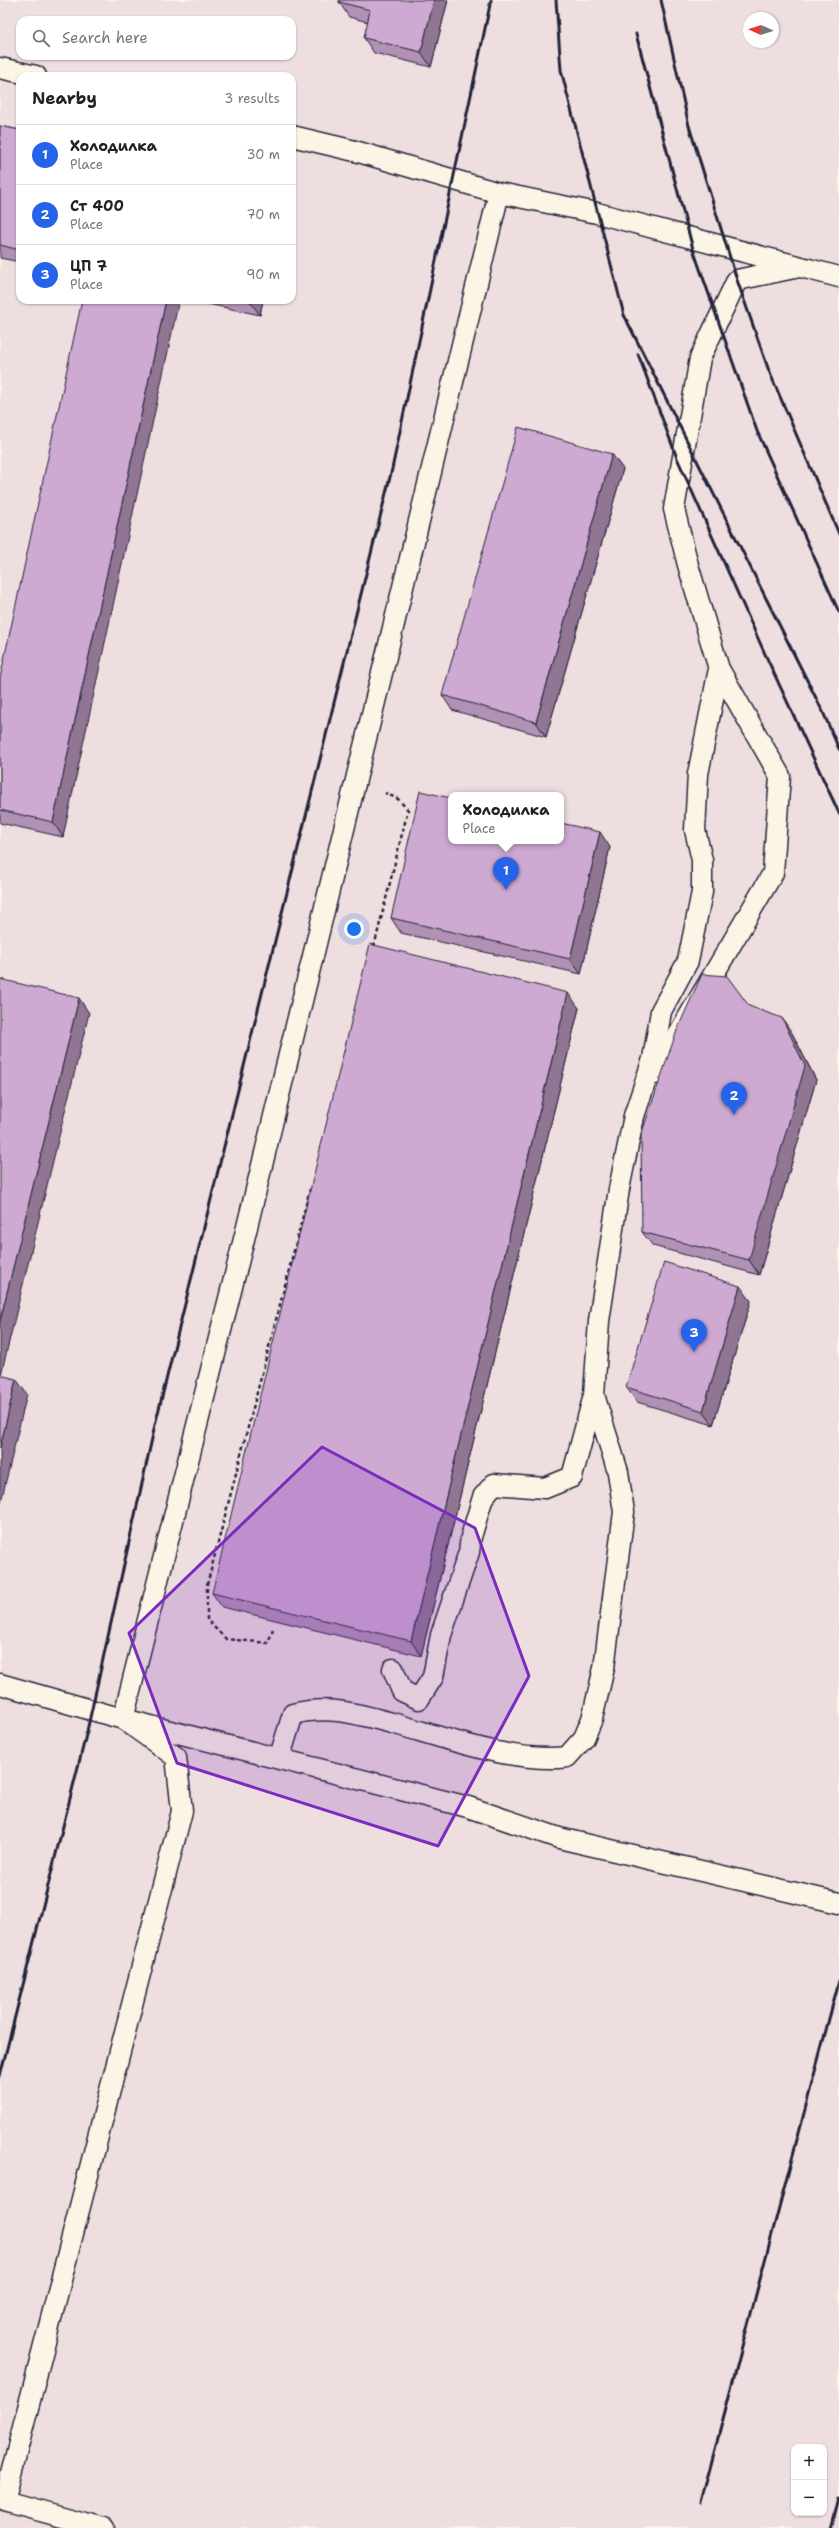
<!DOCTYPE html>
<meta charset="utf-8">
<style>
:root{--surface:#fff;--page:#f6f6f6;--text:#222;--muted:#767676;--line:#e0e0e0;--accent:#2563eb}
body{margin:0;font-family:"Shantell Sans",sans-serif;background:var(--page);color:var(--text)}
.controls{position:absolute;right:12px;bottom:12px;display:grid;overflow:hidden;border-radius:8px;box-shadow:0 1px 3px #0004}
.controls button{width:36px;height:36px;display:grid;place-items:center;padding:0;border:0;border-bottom:1px solid var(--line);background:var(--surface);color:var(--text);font:20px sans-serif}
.compass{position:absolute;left:743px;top:12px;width:36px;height:36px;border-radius:50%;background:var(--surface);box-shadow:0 1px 3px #0004;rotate:273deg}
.you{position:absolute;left:354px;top:929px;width:14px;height:14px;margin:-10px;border:3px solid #fff;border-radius:50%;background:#1a73e8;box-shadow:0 0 0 6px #1a73e833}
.badge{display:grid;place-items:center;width:26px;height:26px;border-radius:50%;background:var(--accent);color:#fff;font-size:13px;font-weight:700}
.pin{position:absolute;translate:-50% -33px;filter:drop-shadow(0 1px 2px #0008)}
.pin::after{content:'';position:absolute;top:21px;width:14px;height:12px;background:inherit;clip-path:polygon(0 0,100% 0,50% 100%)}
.popup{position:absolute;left:448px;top:792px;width:116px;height:52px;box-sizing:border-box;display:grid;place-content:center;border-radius:8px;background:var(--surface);filter:drop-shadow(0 1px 3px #0005);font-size:13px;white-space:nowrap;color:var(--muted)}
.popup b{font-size:15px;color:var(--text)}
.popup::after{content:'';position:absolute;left:50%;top:100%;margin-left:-8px;border:8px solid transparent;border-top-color:var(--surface)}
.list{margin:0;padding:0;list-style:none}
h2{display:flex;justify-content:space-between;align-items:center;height:52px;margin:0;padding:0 16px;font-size:17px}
h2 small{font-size:13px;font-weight:400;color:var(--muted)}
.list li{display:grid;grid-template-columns:26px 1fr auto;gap:12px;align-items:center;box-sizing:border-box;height:60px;padding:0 16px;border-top:1px solid var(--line)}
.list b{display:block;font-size:15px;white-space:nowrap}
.list p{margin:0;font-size:13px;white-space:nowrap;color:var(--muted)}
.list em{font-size:13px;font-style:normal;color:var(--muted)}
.icon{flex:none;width:22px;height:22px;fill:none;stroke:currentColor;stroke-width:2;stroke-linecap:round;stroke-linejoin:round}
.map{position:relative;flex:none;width:839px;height:2528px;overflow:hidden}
.search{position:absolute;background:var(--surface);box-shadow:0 1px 3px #0004;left:16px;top:16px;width:280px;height:44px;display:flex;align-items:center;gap:10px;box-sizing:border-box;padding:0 14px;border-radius:12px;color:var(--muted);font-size:15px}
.panel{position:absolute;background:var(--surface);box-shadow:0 1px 3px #0004;left:16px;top:72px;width:280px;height:232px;border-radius:12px}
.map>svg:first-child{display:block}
</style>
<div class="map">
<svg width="839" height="2528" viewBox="0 0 839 2528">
<rect width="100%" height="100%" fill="#fcf5e5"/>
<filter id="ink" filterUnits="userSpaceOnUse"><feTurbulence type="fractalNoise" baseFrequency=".025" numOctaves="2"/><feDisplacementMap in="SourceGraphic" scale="8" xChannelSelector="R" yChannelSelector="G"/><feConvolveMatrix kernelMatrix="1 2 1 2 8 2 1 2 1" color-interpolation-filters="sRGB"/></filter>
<g filter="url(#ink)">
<path fill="#eededf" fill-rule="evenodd" d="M 0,0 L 839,0 L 839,2528 L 0,2528 ZM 749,18 L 773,18 L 773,42 L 749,42 ZM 20,20 L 292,20 L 292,56 L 20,56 ZM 20,76 L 292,76 L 292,300 L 20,300 ZM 451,795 L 561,795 L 561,841 L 451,841 ZM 794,2447 L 824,2447 L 824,2513 L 794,2513 Z"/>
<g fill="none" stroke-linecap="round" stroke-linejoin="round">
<g stroke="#22223b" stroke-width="23">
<path id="lane" d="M 0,68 L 36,76
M 292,136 L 355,151 L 499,193 L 597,213 L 839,277
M 655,1074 L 773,873 L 780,776 L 719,669 L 688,565 L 674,509 L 700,358 L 737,280 L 799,267
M 393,1669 L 402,1691 L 419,1699 L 433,1677 L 441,1635 L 469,1552 L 471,1537 L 483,1497 L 494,1484 L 545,1488 L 572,1477 L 594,1395 L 599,1321 L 619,1189 L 634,1116 L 653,1059 L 661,1011 L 688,961 L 702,892 L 702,860 L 695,830 L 698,774 L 719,669
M 0,1684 L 123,1719 L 468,1807 L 559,1838 L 839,1903
M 279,1759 L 293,1714 C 328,1705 358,1714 392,1723 C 443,1737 515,1764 567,1757 L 584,1738 L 592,1719 L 604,1668 L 624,1512 L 618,1472 L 594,1395
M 103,2528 L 4,2501 L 182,1811 L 176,1757 L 123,1719 L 245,1235 L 499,193"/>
</g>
<path stroke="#22223b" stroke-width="2.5" stroke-dasharray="4 3" stroke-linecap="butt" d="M 374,947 L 408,810 L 398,799 L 385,793
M 273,1629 L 268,1643 L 226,1639 L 207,1620 L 207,1585 L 310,1189"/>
<use href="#lane" stroke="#fcf5e5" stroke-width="20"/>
<path stroke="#22223b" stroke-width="3" d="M 556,0 L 561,70 L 624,315 L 823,712 L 839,749
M 661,0 L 689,126 L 737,280 L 769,371 L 839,534
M 636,34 L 693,249 L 757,431 L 839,612
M 638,354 L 677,458 L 765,654 L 839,813
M 0,2076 L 87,1731 L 155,1425 L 392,469 L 491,0
M 701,2502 L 839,1981
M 831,2528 L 839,2498"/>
</g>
<path fill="#b191b4" stroke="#22223b" d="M 448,0 L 431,67 L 374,53 L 364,38 L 368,22 L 349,17 L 339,2 Z
M 0,126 L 20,130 L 20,262 L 0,258 Z
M 189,300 L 263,300 L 260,315 Z
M 623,469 L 546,737 L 452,710 L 442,695 Z
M 0,678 L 63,837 L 0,823 Z
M 610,847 L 581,974 L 401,933 L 391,918 Z
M 749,1006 L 792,1033 L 816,1080 L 759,1275 L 653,1246 L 642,1232 Z
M 579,1008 L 421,1656 L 222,1607 L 212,1593 Z
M 751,1301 L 713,1425 L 637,1402 L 626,1387 Z"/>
<path fill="#907692" stroke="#22223b" d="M 434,0 L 448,0 L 431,67 L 421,52 Z
M 166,300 L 179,300 L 63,837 L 53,822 Z
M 249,300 L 263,300 L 260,315 Z
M 612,454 L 623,469 L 546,737 L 536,722 Z
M 600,832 L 610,847 L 581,974 L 570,959 Z
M 568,993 L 579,1008 L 421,1656 L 411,1641 Z
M 79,998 L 89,1013 L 0,1379 L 0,1321 Z
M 782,1018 L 792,1033 L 816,1080 L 759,1275 L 749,1260 Z
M 740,1286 L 751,1301 L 713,1425 L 703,1411 Z
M 16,1379 L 27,1394 L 0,1506 L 0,1448 Z"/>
<path fill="#cea9d1" stroke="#22223b" d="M 339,0 L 434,0 L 421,52 L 364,38 L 370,10 L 339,2 Z
M 0,126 L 20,130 L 20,250 L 0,245 Z
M 82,300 L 166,300 L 53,822 L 0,810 L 0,678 Z
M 518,427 L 612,454 L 536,722 L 442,695 Z
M 420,791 L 451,798 L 451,841 L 561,841 L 561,823 L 600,832 L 570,959 L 391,918 Z
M 370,944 L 568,993 L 411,1641 L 212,1593 Z
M 702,974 L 727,976 L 749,1006 L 782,1018 L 805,1066 L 749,1260 L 642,1232 L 641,1135 L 677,1030 Z
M 0,979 L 79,998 L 0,1321 Z
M 664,1262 L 740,1286 L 703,1411 L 626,1387 Z
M 0,1375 L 16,1379 L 0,1448 Z"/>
</g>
<path fill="#7b2cbf" fill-opacity="0.2" stroke="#7b2cbf" stroke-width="3" stroke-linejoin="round" d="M 322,1447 L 475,1528 L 529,1676 L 438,1846 L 177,1763 L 129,1633 Z"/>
</svg>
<div class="controls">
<button>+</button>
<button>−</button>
</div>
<svg class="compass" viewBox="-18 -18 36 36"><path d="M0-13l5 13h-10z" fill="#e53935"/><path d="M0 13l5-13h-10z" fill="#767676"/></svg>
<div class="you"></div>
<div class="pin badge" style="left:506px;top:890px">1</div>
<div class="popup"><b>Холодилка</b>Place</div>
<div class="pin badge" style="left:734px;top:1115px">2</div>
<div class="pin badge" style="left:694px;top:1352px">3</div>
<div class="search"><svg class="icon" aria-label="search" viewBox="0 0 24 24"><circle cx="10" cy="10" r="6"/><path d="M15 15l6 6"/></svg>Search here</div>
<section class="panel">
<h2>Nearby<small>3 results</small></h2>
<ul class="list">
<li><span class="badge">1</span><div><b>Холодилка</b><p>Place</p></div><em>30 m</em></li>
<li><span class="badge">2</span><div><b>Ст 400</b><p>Place</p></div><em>70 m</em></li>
<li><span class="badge">3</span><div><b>ЦП 7</b><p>Place</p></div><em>90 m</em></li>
</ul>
</section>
</div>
